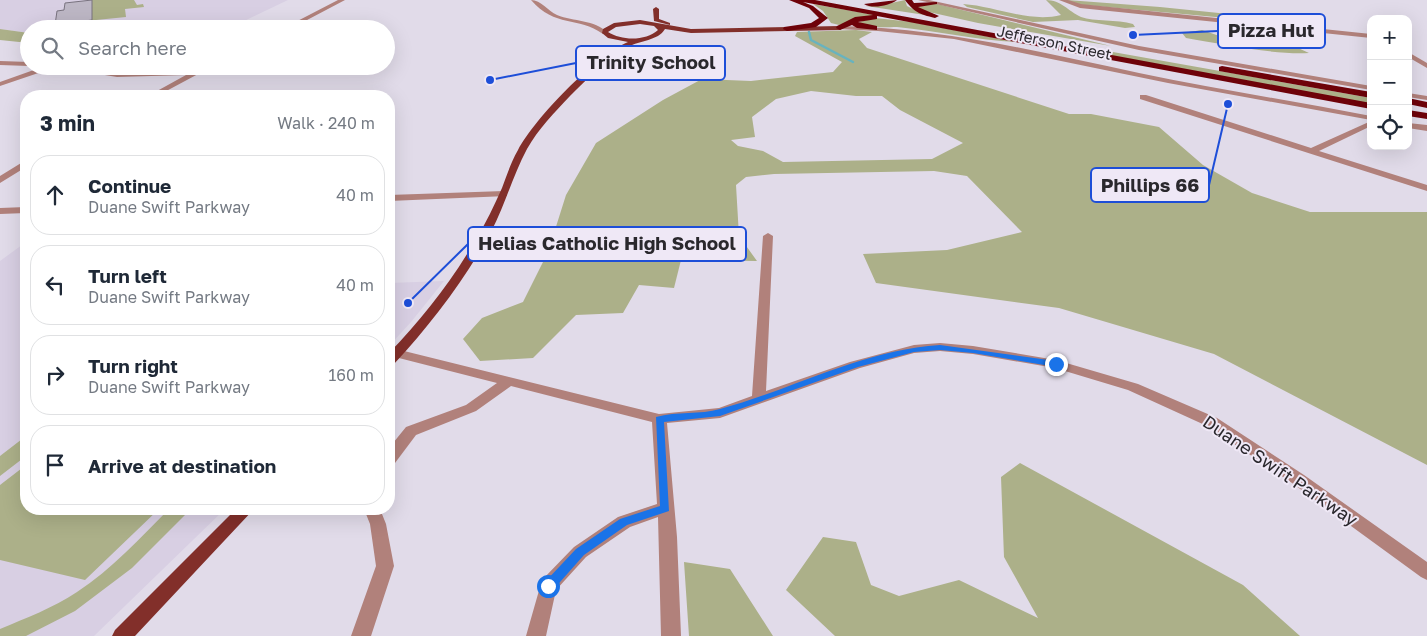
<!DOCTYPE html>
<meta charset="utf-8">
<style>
:root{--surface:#fff;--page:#f6f6f7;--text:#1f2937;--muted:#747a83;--line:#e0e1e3}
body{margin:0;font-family:"Golos Text",sans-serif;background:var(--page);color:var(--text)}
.controls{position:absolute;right:15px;top:15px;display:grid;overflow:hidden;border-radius:10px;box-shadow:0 5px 20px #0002}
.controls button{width:45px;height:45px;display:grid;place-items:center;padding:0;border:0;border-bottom:1px solid var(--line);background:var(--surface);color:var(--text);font:25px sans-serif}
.stop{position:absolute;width:15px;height:15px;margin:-11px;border:4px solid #1a73e8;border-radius:50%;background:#fff}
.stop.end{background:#1a73e8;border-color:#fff;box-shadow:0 1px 5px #0008}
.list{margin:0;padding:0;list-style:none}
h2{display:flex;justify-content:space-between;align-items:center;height:65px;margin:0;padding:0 20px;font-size:21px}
h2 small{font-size:16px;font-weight:400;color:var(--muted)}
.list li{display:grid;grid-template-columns:32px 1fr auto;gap:15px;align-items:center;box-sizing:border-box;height:80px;margin:0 10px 10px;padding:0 10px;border:1px solid var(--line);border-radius:20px}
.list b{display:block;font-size:19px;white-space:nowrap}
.list p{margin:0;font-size:16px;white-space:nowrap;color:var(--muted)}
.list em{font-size:16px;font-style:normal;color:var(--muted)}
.icon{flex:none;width:28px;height:28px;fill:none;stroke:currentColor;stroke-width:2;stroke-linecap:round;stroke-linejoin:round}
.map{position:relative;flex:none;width:1427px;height:636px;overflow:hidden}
.search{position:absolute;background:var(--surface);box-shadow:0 5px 20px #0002;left:20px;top:20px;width:375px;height:55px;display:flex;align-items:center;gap:12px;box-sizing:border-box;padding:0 18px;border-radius:28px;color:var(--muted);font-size:19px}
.panel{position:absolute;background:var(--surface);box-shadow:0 5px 20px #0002;left:20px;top:90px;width:375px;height:425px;border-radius:20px}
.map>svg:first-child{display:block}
</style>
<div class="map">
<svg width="1427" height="636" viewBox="0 0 1427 636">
<rect width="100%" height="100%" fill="#e1dbe9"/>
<path fill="#d8cfe3" d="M 0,0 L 288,0 L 238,24 L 290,23 L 278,29 L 29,29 L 29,33 L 0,29 Z
M 26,242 L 26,509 L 225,509 L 94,636 L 0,636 L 0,261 Z
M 444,281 L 411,322 L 389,346 L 389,283 Z"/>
<path fill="#acb089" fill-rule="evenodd" d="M 92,0 L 134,0 L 137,5 L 143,4 L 144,7 L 125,9 L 126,17 L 96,20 L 92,20 Z
M 905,0 L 907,6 L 925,15 L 866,6 L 887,4 Z
M 1046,0 C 1061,0 1068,11 1081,17 C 1094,22 1117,19 1133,24 L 1135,27 L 1125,28 L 1078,20 L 1033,22 L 967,7 L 963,4 C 995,6 1029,23 1061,15 Z
M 1067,0 L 1160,7 L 1258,17 L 1259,21 L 1074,4 Z
M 933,3 L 1111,46 L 978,23 L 920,10 L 915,5 Z
M 813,4 L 875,15 L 839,25 L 831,23 L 823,11 Z
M 875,18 L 912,22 L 1016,42 C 977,40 937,31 897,27 C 886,27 867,29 859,22 Z
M 0,29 L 29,33 L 29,43 L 0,40 Z
M 856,30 L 872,32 L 859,39 L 867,48 L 1069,114 L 1091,114 L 1159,127 L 1203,165 L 1252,193 L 1310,212 L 1427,212 L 1427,465 L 1214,354 L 1059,308 L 876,283 L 863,254 L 947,250 L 1022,232 L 967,176 L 934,171 L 774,174 L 746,177 L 736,185 L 739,236 L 757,261 L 681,260 L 674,288 L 639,285 L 623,313 L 576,315 L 533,358 L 480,361 L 463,339 L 482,318 L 523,302 L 548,252 L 566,195 L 596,143 L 663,100 L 702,79 L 751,81 L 833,72 L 842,62 L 795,36 L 797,32 ZM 811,91 L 856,96 L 882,96 L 900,110 L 963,143 L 932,159 L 783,162 L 763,151 L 738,146 L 731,140 L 755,137 L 752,117 L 776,99 Z
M 1202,30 L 1234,41 L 1298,48 L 1309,53 C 1274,55 1222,44 1186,38 L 1182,33 Z
M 1079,46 L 1371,98 L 1371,104 L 1076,49 Z
M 26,436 L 26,456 L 0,476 L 0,456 Z
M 1020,463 L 1243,585 L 1300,636 L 835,636 L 786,590 L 823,537 L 856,542 L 871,585 L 899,596 L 959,580 L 1038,618 L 1004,557 L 1001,477 Z
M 26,465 L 26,509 L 159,509 L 85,580 L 0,560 L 0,485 Z
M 169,509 L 191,509 L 132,568 L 75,611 L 26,636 L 0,636 L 0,629 C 26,618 53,608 77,592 C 112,569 140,538 169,509 Z
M 684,562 L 730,569 L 773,636 L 689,636 Z"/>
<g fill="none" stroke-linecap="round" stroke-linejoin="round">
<path stroke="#68b3bf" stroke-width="2.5" d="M 809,32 L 811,40 L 853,62"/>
</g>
<path fill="#bdb7c5" stroke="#79737f" d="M 92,0 L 92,20 L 55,25 L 57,11 L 64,10 L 65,3 Z"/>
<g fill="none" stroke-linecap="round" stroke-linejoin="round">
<path fill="#b1817b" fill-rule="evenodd" d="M 338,0 L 345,0 L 290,29 L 282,29 Z
M 531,0 C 541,0 548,11 557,15 C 574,22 594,19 608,33 L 603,34 C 578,16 555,28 531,0 Z
M 918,0 L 929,0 L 1139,46 L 1371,86 L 1371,90 L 1139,50 Z
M 1059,0 L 1068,0 L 1081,4 L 1371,34 L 1371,38 L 1080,8 Z
M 840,26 C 942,28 1040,52 1139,73 C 1216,89 1294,101 1371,116 L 1371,120 L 1168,83 L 954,39 L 878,31 L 838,29 Z
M 1408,52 L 1427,63 L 1427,68 L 1408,57 Z
M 0,61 L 29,62 L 29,66 L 0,65 Z
M 45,66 L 74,66 L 117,73 L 195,71 L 204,66 L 213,66 L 157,96 L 148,96 L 186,75 L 117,77 L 56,67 L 0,86 L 0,82 Z
M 1408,93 L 1427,96 L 1427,100 L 1408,97 Z
M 1140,95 L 1146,95 L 1311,148 L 1371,121 L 1371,126 L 1319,151 L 1427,185 L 1427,191 L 1140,99 Z
M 1408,123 L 1427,125 L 1427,131 L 1408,128 Z
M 26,160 L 26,167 L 0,183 L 0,176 Z
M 504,191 L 507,192 L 507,196 L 389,201 L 389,195 Z
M 26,207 L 26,213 L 0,214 L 0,208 Z
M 768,233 L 773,236 L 766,391 L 850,362 L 914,345 L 940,343 L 973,346 L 1056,360 L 1138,384 L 1217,418 L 1304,475 L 1427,562 L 1427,580 L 1421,577 L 1292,483 L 1207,426 L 1128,390 L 1055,368 L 973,354 L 940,351 L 914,353 L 860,368 L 720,418 L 667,423 L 677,537 L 681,636 L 661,636 L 658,517 L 630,527 L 586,557 L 556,590 L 546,636 L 526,636 L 542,580 L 574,547 L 618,517 L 657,504 L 652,422 L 511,386 L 476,411 L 416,435 L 395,463 L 389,465 L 389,448 L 406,427 L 466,405 L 497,383 L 391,356 L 389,353 L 396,349 L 659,414 L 719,408 L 752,396 L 763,236 Z
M 364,509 L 380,509 L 386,524 L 394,566 L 371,636 L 351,636 L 376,566 L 370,524 Z"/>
<path fill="#822f2a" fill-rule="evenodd" d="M 656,7 L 659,9 L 659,19 L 670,23 L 670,25 L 654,21 L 653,9 Z
M 640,20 L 691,29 L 840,26 L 843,28 L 840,30 L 691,33 L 665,29 C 658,41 640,40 628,47 C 607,60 588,78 570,96 C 555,112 538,129 527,149 C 513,175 505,205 491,232 C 464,281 431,324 394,364 L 389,365 L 389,353 C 422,319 452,281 476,239 C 486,223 494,206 502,188 C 507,175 511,162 518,150 C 536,117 594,57 628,42 L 608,38 L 602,33 L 603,29 L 614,23 ZM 640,24 L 654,26 L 658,30 C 646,41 622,41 608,32 L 616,27 Z
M 236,509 L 254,509 L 135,636 L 112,636 L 115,630 Z"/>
<path fill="#6e0209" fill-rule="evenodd" d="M 789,0 L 815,0 L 1371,103 L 1371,109 L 877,16 L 877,19 L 858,22 L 877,26 L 877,30 L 857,28 L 852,25 L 840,30 L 836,28 L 837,26 L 855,17 L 873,15 L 803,2 L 813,6 L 828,18 L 816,27 L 787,31 L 783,29 L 784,27 L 811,23 L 819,18 L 809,8 Z
M 897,0 C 889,6 872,9 864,4 Z
M 905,0 L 912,0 L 914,3 L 937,2 L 937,4 L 918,7 L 939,16 L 935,18 C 919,14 914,12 905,0 Z
M 1222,66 L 1371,92 L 1371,98 L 1219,71 L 1219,67 Z
M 1408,98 L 1427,102 L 1427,108 L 1408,104 Z
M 1408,110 L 1427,113 L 1427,119 L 1408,116 Z"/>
</g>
<path fill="#1a73e8" d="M 940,345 L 1056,361 L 1061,364 L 1056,367 L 973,353 L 940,350 L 914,352 L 858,367 L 720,416 L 664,422 L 669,511 L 627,525 L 584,555 L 553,590 L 544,590 L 544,583 L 576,549 L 620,519 L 660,506 L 656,417 C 677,411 700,415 720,409 C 794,389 862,350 940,345 Z"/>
<g text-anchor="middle" stroke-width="4" stroke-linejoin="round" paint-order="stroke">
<g font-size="15" fill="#2a282d" stroke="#efe8f6">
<text transform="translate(1054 43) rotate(12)" y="5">Jefferson Street</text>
</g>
<g font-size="18" fill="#2a282d" stroke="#efe8f6">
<text transform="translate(1280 471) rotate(34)" y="6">Duane Swift Parkway</text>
</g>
</g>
<path fill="none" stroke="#1d4ed8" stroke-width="2" d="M1133 35L1218 31M490 80L576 63M1228 104L1209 185M408 303L468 244"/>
<g fill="#1d4ed8" stroke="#efe8f6" stroke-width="2">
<circle cx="1133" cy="35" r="5"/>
<circle cx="490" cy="80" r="5"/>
<circle cx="1228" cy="104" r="5"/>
<circle cx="408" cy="303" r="5"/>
</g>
<g fill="#efe8f6" stroke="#1d4ed8" stroke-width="2">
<rect x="1218" y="14" width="107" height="34" rx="5"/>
<rect x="576" y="46" width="149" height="34" rx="5"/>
<rect x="1091" y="168" width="118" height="34" rx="5"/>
<rect x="468" y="227" width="278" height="34" rx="5"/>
</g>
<g font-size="19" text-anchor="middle" font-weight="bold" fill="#2a282d">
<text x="1271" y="37">Pizza Hut</text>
<text x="651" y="69">Trinity School</text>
<text x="1150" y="192">Phillips 66</text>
<text x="607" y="250">Helias Catholic High School</text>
</g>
</svg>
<div class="controls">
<button>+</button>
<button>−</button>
<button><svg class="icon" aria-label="locate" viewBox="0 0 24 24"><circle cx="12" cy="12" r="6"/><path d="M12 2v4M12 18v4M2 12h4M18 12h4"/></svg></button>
</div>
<div class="stop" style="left:548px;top:586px"></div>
<div class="stop end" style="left:1056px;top:364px"></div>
<div class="search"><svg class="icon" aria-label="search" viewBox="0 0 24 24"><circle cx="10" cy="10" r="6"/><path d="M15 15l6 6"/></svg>Search here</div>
<section class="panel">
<h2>3 min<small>Walk · 240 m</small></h2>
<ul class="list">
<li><svg class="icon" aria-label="ahead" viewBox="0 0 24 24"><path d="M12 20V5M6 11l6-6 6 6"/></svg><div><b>Continue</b><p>Duane Swift Parkway</p></div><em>40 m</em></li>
<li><svg class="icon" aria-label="left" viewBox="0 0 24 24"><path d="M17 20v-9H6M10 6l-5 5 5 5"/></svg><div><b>Turn left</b><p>Duane Swift Parkway</p></div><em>40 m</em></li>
<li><svg class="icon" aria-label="right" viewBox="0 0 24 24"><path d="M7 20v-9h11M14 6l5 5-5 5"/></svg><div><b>Turn right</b><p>Duane Swift Parkway</p></div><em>160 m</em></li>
<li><svg class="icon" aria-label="arrive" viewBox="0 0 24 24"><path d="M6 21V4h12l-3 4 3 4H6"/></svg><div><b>Arrive at destination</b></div></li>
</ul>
</section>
</div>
